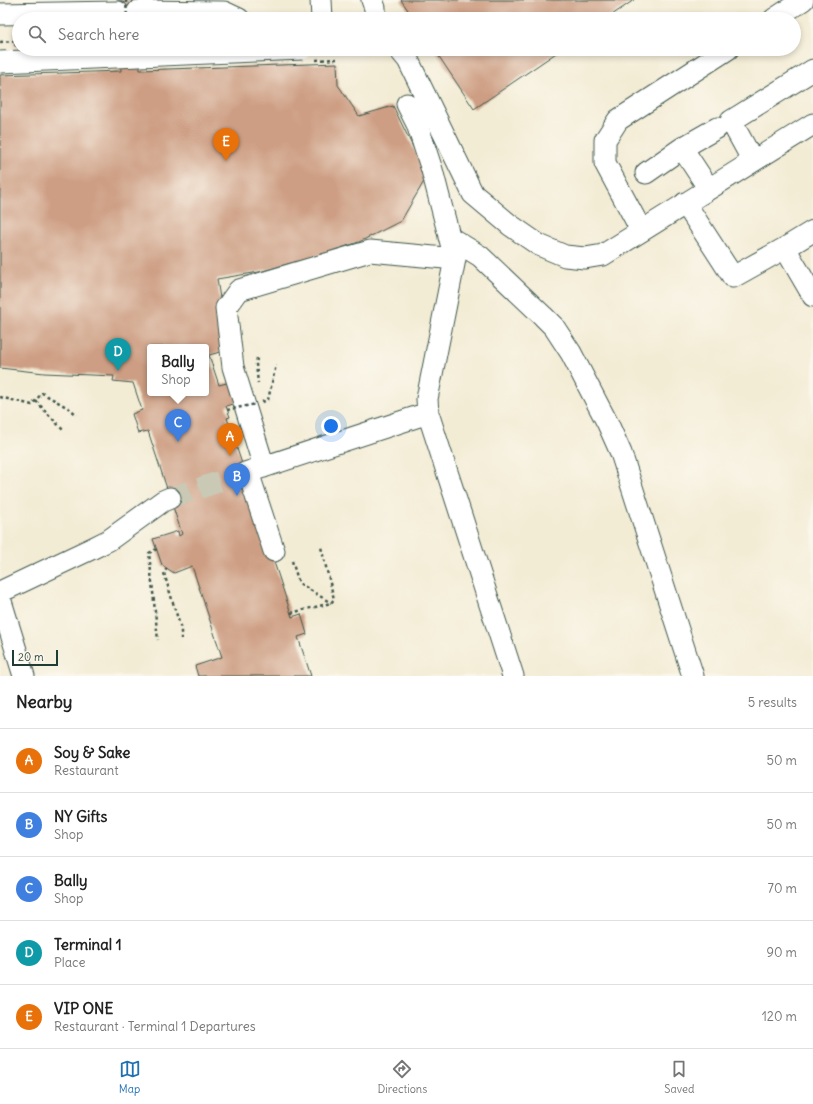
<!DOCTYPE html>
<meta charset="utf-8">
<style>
:root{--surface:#fff;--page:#f6f6f6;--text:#222;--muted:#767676;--line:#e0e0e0;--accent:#1f6fb2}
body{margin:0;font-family:Delius,sans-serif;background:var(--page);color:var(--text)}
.scale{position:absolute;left:12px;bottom:10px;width:46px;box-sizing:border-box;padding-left:4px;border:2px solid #1f3d34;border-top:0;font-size:11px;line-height:14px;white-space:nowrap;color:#1f3d34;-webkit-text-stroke:3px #fbf7ec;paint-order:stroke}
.you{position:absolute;left:331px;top:426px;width:14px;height:14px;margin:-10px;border:3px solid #fff;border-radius:50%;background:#1a73e8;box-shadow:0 0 0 6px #1a73e833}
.badge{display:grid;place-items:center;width:26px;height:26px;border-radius:50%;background:var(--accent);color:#fff;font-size:13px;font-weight:700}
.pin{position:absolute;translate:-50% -33px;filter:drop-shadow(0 1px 2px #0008)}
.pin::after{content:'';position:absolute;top:21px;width:14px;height:12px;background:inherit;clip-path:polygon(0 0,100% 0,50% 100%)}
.popup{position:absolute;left:147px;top:344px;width:62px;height:52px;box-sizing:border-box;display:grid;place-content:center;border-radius:4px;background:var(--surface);filter:drop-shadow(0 1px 3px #0005);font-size:13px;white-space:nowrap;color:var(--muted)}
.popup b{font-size:15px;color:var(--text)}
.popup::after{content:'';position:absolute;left:50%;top:100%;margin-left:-8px;border:8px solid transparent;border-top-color:var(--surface)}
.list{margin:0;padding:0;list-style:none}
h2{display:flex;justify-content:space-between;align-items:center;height:52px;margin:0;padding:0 16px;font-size:17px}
h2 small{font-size:13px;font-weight:400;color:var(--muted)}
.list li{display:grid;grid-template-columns:26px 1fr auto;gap:12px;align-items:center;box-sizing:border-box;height:64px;padding:0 16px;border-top:1px solid var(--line)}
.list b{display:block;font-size:15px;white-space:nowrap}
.list p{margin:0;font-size:13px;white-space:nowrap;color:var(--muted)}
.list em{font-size:13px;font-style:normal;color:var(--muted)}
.icon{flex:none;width:22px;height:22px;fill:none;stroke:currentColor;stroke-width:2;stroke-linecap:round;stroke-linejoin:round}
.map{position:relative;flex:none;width:813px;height:676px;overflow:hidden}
.search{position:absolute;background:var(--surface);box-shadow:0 2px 6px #0003;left:12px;right:12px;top:12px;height:44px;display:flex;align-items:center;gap:10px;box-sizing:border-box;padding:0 14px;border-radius:22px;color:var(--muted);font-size:15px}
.sheet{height:372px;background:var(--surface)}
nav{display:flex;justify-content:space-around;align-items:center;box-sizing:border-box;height:56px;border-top:1px solid var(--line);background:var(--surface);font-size:11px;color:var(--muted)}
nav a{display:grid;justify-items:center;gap:2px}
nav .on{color:var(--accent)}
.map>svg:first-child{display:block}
</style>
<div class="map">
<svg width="813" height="676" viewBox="0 0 813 676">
<rect width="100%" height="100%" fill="#fbf7ec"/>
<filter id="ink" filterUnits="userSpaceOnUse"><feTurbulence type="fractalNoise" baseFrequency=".025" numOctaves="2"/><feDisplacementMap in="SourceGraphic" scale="8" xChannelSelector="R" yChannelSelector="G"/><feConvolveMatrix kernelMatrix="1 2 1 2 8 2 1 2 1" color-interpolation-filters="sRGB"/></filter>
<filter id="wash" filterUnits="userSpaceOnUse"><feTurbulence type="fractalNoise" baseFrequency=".012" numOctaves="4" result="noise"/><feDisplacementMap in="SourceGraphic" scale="16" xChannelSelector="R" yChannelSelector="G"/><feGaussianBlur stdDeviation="0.9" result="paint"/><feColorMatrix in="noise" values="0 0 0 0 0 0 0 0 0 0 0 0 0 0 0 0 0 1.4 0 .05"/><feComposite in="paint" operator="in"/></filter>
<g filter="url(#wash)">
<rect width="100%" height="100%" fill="#f3ecd5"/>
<g id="blocks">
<path fill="#cd9e83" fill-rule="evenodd" d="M 118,0 L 137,0 L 138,19 L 119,19 Z
M 401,0 L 634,0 L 606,19 L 414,19 Z
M 19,31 L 19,45 L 15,46 L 14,32 Z
M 120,49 L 139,49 L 140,70 L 337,63 L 338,85 L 359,116 L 393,106 L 426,174 L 426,178 L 401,221 L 359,242 L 319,255 L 259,272 L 217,279 L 228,350 L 209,355 L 219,385 L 234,381 L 241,401 L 226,406 L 230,417 L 227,418 L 292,617 L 301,614 L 307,634 L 298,637 L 311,676 L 198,676 L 195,666 L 222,657 L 192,566 L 174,573 L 162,565 L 153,539 L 178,531 L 179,536 L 182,534 L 148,431 L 138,433 L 132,414 L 142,410 L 133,383 L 113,381 L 114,376 L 44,373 L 0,368 L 0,75 L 121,71 ZM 150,347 L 206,347 L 206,393 L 150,393 Z
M 434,49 L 562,49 L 474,109 Z"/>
</g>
</g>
<g filter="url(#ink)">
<use href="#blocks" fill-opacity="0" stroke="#3f574c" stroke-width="1"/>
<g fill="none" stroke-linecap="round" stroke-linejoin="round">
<path stroke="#c9c9b5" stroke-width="21" stroke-dasharray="21 10" stroke-linecap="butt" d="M 170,498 L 245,473"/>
<g stroke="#3f574c" stroke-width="23">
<path id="minor" d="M 321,0 L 322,19
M 372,0 L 375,8 L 375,19
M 138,11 L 224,12 L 239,19
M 0,14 L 118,12
M 774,19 L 803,0
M 399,49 L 408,60 L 473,194 L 510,225 L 539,245 L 565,256 L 585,258 L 603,255 L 813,124
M 407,104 L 417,124 L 432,170 L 455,259 L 427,399 L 428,413 L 513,676
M 753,161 L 731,121 L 813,70
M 646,173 L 682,148
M 709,189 L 682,148 L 717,128
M 685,203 L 733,277 L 785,248
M 641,230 L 605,163 L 605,140 L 618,120 L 728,49
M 813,231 L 785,248 L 813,296
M 449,237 L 480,256 L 543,316 L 554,327 L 571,353 L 608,424 L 621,453 L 693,676
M 264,467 L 233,367 L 226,308 L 239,290 L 370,251 L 455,259
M 248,472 L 274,551
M 245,473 L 428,413
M 0,592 L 93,548 L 109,540 L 163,501 L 170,498
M 0,598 L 24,676"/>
</g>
<path stroke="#3f574c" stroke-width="2.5" stroke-dasharray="3 3" stroke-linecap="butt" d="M 0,42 L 15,41
M 257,358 L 256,364 L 258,383
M 0,397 L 32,405 L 42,393 L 70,409 L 77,415
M 36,401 L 63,430
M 262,402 L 268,400 L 276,365
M 157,549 L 149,553 L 158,640
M 292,561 L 299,583 L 331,603
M 167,568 L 164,573 L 181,629 L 181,639
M 291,613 L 331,603 L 334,599 L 321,547"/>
<use href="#minor" stroke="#fff" stroke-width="21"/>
<g stroke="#3f574c" stroke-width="23" stroke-linecap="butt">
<path id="minor-bridge" d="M 0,62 L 302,49"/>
</g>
<path stroke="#3f574c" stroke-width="2.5" stroke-dasharray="3 3" stroke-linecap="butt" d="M 126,0 L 127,19
M 316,60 L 338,59
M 227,410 L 256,404"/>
<use href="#minor-bridge" stroke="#fff" stroke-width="21"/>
</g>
</g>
</svg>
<div class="scale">20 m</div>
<div class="you"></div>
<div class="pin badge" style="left:230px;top:456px;background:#e8710a">A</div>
<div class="pin badge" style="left:237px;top:496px;background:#3f7fe0">B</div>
<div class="pin badge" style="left:178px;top:442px;background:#3f7fe0">C</div>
<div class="popup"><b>Bally</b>Shop</div>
<div class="pin badge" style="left:118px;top:371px;background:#0f9aa8">D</div>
<div class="pin badge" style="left:226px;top:161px;background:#e8710a">E</div>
<div class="search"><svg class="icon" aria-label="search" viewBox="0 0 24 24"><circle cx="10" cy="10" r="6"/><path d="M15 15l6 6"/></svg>Search here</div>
</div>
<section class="sheet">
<h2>Nearby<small>5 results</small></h2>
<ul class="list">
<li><span class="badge" style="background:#e8710a">A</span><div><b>Soy &amp; Sake</b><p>Restaurant</p></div><em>50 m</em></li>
<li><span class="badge" style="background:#3f7fe0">B</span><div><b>NY Gifts</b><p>Shop</p></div><em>50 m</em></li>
<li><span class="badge" style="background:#3f7fe0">C</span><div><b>Bally</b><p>Shop</p></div><em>70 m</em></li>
<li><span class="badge" style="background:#0f9aa8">D</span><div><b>Terminal 1</b><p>Place</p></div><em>90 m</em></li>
<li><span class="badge" style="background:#e8710a">E</span><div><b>VIP ONE</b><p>Restaurant · Terminal 1 Departures</p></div><em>120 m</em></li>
</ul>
</section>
<nav>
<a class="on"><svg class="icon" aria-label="map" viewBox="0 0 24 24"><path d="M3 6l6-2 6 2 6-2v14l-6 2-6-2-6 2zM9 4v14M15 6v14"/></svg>Map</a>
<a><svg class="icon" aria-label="directions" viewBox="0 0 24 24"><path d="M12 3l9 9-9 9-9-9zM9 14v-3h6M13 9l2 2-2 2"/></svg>Directions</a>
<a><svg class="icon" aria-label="saved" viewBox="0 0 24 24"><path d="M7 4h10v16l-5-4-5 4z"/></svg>Saved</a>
</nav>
